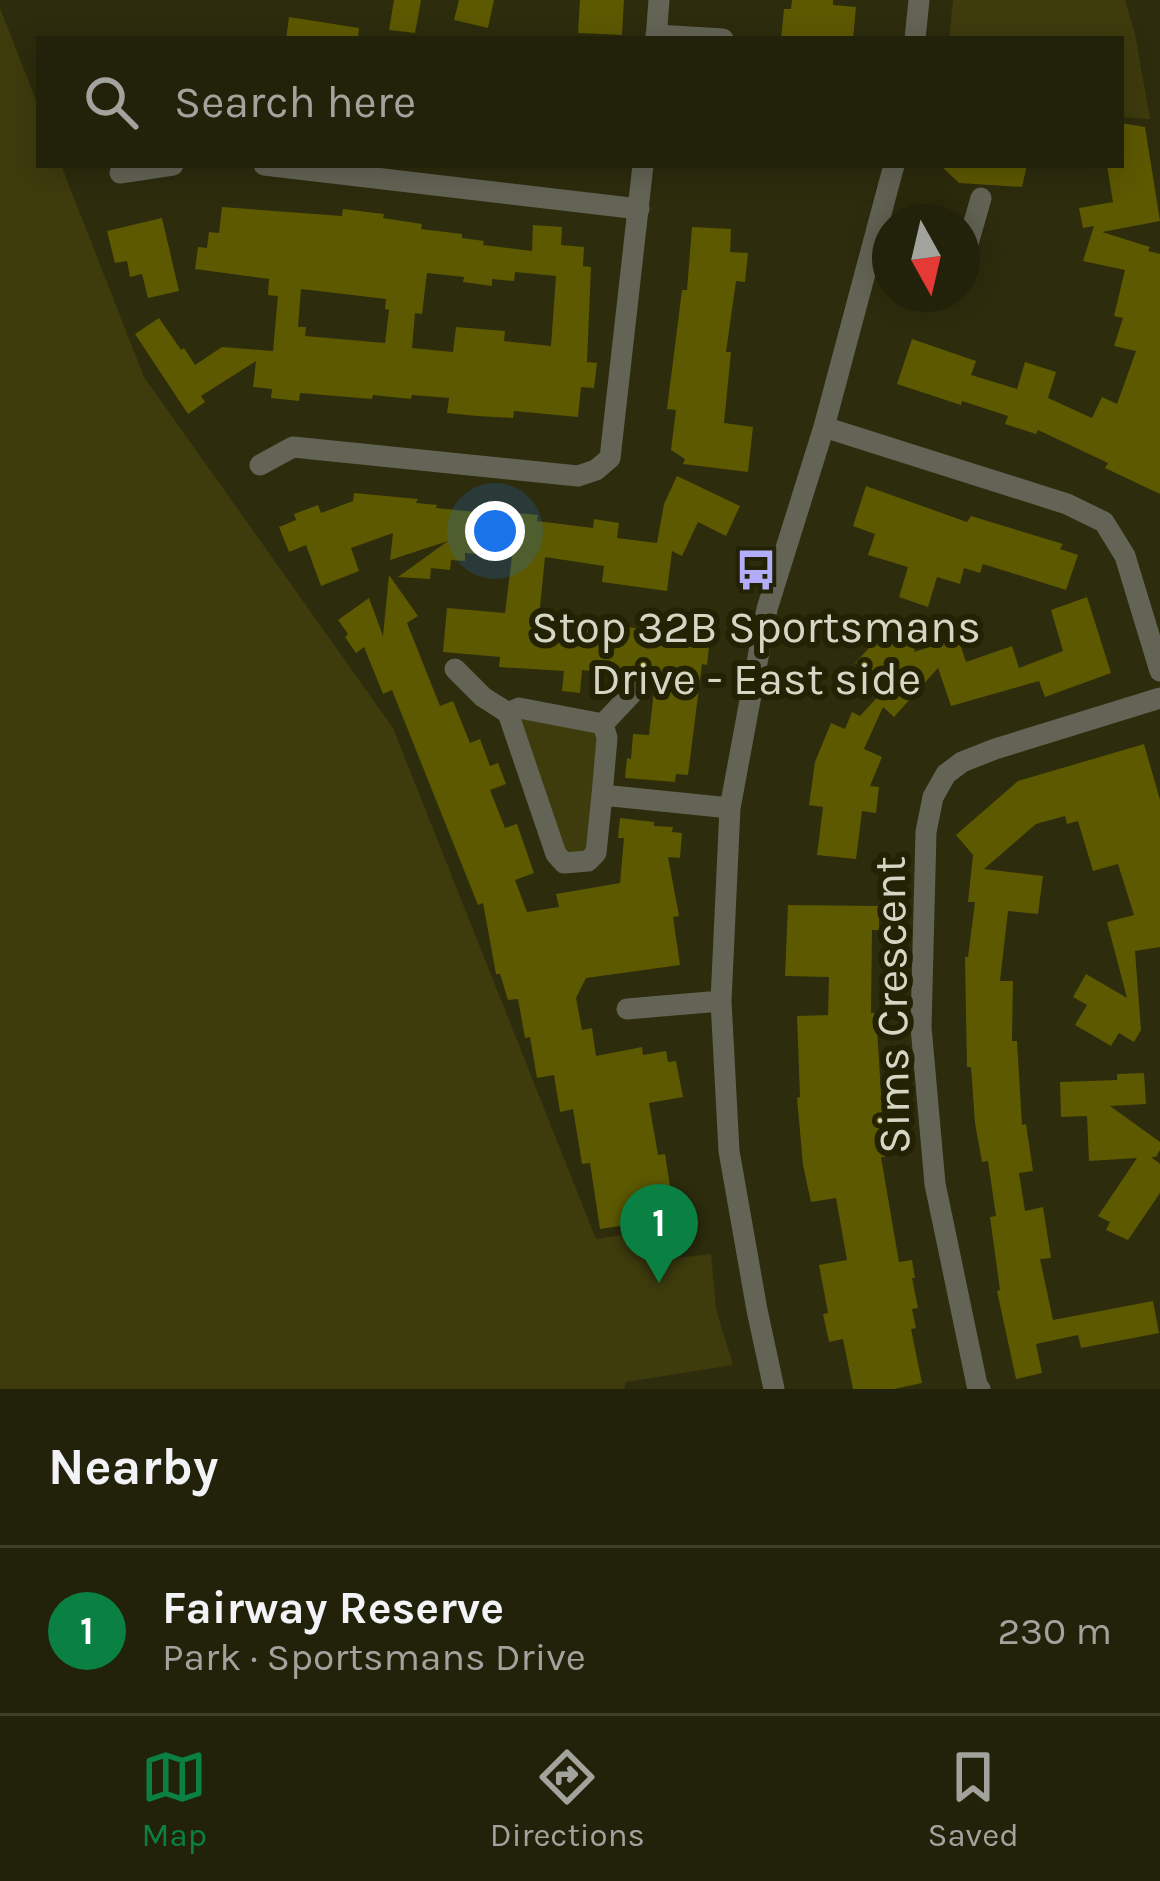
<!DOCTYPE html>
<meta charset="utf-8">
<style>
:root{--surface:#22210a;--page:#2a2913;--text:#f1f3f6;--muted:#a2a39c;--line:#3f3e2b;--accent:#0b8043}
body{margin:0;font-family:Karla,sans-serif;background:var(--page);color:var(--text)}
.compass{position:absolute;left:872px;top:204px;width:108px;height:108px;border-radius:50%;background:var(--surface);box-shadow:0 6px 30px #0003;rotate:172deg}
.you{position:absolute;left:495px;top:531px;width:42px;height:42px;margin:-30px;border:9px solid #fff;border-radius:50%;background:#1a73e8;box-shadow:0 0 0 18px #1a73e833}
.badge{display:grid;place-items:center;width:78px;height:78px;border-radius:50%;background:var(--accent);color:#fff;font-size:39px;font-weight:700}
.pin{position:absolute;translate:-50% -99px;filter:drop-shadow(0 3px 6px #0008)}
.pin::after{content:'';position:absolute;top:63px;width:42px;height:36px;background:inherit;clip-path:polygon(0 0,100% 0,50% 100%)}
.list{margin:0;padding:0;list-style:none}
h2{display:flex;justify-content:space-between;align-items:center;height:156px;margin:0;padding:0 48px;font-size:51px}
h2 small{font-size:39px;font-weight:400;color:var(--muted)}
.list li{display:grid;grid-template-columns:78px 1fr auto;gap:36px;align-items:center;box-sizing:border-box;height:168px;padding:0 48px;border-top:3px solid var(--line)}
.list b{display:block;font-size:45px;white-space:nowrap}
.list p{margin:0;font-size:39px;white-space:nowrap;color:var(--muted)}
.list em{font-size:39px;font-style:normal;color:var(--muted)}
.icon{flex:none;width:66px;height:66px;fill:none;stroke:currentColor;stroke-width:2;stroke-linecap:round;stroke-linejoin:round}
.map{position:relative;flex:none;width:1160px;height:1389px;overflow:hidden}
.search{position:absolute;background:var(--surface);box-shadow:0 6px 30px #0003;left:36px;right:36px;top:36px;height:132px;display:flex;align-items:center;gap:30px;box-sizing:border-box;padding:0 42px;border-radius:0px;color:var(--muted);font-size:45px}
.sheet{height:324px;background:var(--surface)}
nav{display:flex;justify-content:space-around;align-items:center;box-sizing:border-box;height:168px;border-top:3px solid var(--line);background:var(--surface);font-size:33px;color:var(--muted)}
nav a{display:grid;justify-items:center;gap:6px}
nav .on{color:var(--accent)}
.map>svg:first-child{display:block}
</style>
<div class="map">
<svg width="1160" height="1389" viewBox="0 0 1160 1389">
<rect width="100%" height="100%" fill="#2d2c0d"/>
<path fill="#3e3c0d" d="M 953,0 L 1125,0 L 1135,34 L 1150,119 L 1121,117 L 1121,39 L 949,39 Z
M 0,8 L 39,108 L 39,165 L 61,165 L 144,377 L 393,728 L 596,1239 L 671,1227 L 676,1258 L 711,1254 L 716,1309 L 733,1365 L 626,1382 L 624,1389 L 0,1389 Z
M 519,708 L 603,724 L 596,853 L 564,863 L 513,732 Z"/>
<path fill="#5d5900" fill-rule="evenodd" d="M 394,0 L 421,0 L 415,33 L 389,30 Z
M 459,0 L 494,0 L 488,28 L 454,20 Z
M 580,0 L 624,0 L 622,35 L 578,33 Z
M 792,0 L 833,0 L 833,5 L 856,7 L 853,39 L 781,39 L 784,9 L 791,9 Z
M 289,17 L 359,28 L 358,39 L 286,39 Z
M 1121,123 L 1145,127 L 1160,221 L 1102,232 L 1150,247 L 1148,251 L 1160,254 L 1160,494 L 1105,468 L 1108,463 L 1038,430 L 1036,434 L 1005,424 L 1008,416 L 962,401 L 961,405 L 897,384 L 912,339 L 976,361 L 971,375 L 1017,389 L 1025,362 L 1056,372 L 1048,398 L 1092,418 L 1102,397 L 1117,404 L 1136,351 L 1114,346 L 1123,318 L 1114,316 L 1125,270 L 1083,261 L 1094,226 L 1083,228 L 1079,208 L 1113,202 L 1107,165 L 1121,165 Z
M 940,165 L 1027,165 L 1022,187 L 959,183 Z
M 222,207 L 342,216 L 343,209 L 384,214 L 383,218 L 422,224 L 421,229 L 462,234 L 462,238 L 484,241 L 483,245 L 532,251 L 533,225 L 562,227 L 561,245 L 584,247 L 583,266 L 591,267 L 587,362 L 597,363 L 594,388 L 581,387 L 578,417 L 514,411 L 513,418 L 477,416 L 447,413 L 449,398 L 412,395 L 411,399 L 373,395 L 372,399 L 300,393 L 299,401 L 271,398 L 272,389 L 253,387 L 256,361 L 201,396 L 205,402 L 188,414 L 135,334 L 159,318 L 181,350 L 184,348 L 195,365 L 222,347 L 273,351 L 278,296 L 268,295 L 269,279 L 195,269 L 198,247 L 207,248 L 209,232 L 219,233 ZM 515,272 L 556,276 L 551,346 L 504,341 L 505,331 L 456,327 L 453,352 L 412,348 L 415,313 L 422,314 L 427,273 L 464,277 L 463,282 L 492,286 L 492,279 L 514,281 ZM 301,289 L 386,299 L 385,309 L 389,310 L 385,343 L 305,336 L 306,327 L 298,327 Z
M 162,218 L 179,291 L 148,298 L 142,274 L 130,277 L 127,261 L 115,263 L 107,231 Z
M 692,227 L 731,229 L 730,252 L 748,253 L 745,282 L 736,281 L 726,352 L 731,352 L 724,423 L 753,427 L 748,472 L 683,464 L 685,459 L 671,450 L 676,410 L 667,409 L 682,290 L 687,290 Z
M 677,476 L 740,506 L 726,536 L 698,522 L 682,556 L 672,551 L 667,591 L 602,582 L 604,566 L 545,557 L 539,617 L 644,629 L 644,622 L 664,624 L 663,633 L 710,638 L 707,665 L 702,664 L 688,775 L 676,774 L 675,782 L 625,778 L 627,758 L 631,759 L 633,734 L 649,735 L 656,673 L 610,668 L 610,673 L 582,670 L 580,693 L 562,691 L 564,671 L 499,667 L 500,657 L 443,652 L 447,608 L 505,613 L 512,557 L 465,553 L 465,561 L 451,560 L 450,570 L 431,568 L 430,579 L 398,577 L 448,541 L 390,560 L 393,533 L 351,548 L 359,571 L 321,586 L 306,545 L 289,552 L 279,527 L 296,520 L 294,514 L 318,505 L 321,513 L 353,501 L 354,493 L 418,499 L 416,503 L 437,505 L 436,508 L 517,516 L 517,513 L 538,515 L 537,521 L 593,528 L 594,519 L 619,523 L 617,538 L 657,543 L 664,504 Z
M 866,486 L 967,522 L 971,516 L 1063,544 L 1060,549 L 1078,555 L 1066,590 L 983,564 L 980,573 L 964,568 L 960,584 L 937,577 L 928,607 L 899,597 L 908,567 L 868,555 L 875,534 L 853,526 Z
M 389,575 L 418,616 L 407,623 L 440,706 L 453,701 L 470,743 L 480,739 L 490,766 L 498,763 L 506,784 L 490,790 L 505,828 L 517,824 L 534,873 L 515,880 L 527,912 L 559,907 L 556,894 L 620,883 L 624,838 L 618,838 L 620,818 L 654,822 L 654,826 L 673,827 L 672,832 L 682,833 L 680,858 L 668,857 L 679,916 L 673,917 L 680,965 L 586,978 L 576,998 L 582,1030 L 592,1028 L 596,1056 L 642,1047 L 643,1055 L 666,1051 L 668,1062 L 676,1061 L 683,1097 L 649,1103 L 658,1155 L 665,1154 L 675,1218 L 600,1229 L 590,1163 L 582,1164 L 573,1109 L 560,1112 L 554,1075 L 537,1078 L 530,1037 L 525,1038 L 518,999 L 508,1000 L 500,974 L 496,974 L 483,903 L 478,905 L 392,690 L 383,694 L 364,647 L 356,653 L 345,637 L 348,634 L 338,620 L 369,598 L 383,636 Z
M 1087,597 L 1111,673 L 1045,697 L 1039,681 L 951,706 L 938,668 L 894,717 L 883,707 L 864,749 L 882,757 L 870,786 L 879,787 L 876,813 L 862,811 L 856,859 L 817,855 L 823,807 L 809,805 L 815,762 L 831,723 L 845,729 L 852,712 L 860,716 L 885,689 L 855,663 L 882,634 L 891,642 L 898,634 L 915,650 L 914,652 L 970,634 L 960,644 L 966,662 L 1012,646 L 1019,668 L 1063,651 L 1051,610 Z
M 1144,744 L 1160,800 L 1160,947 L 1135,951 L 1141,1030 L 1134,1042 L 1119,1033 L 1111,1046 L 1075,1025 L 1087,1005 L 1073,997 L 1086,974 L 1127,998 L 1107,922 L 1134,915 L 1118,864 L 1093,871 L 1078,821 L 1067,824 L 1065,816 L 1036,824 L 984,869 L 1043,876 L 1038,914 L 1008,911 L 1000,981 L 1013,981 L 1012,1041 L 1017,1041 L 1022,1125 L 1026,1124 L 1033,1171 L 1019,1173 L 1025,1211 L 1043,1207 L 1051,1258 L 1040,1259 L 1053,1320 L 1153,1301 L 1159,1333 L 1081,1348 L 1078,1335 L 1036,1344 L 1042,1373 L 1016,1379 L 997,1291 L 1000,1290 L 990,1217 L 996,1216 L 988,1161 L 982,1162 L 975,1123 L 971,1067 L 967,1067 L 965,957 L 968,957 L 975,902 L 968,902 L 973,855 L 956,835 L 1018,781 Z
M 788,905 L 879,906 L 879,930 L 872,930 L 871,1013 L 876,1013 L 885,1157 L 881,1157 L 899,1262 L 912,1260 L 915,1278 L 912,1278 L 918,1308 L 912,1309 L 916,1328 L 911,1329 L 922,1383 L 894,1389 L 853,1389 L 843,1339 L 829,1342 L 823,1314 L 828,1313 L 819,1265 L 847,1260 L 836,1198 L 811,1202 L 803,1165 L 797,1098 L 800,1097 L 797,1016 L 828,1015 L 829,977 L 785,976 Z
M 1144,1073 L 1146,1104 L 1110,1106 L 1160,1142 L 1160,1150 L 1156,1157 L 1151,1157 L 1160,1164 L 1160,1193 L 1128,1240 L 1106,1230 L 1110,1222 L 1098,1216 L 1137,1158 L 1089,1161 L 1087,1116 L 1061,1117 L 1060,1082 L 1117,1080 L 1117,1074 Z"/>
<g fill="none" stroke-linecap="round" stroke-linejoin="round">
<path stroke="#646456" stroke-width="21" d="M 656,35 L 723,39
M 656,39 L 659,0
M 915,39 L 919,0
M 264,165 L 639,209
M 120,173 L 173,165
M 965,254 L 981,198
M 824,427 L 1067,504 L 1104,522 L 1125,556 L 1160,671
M 260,465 L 293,447 L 578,476 L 596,470 L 610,458 L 643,165
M 455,669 L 483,697 L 508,713
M 603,724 L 635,690
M 602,795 L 607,738 L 603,724 L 519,708 L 508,713 L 556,854 L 564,863 L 588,861 L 596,853 L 602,795 L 730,808
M 627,1009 L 721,1001
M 774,1389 L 757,1310 L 729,1151 L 721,1001 L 730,808 L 767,609 L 824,427 L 894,165
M 980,1389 L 977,1385 L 935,1184 L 921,1027 L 926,832 L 933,797 L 946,774 L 962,762 L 995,749 L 1160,698"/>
</g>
<defs>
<g id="bus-bare" transform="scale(3.24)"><path d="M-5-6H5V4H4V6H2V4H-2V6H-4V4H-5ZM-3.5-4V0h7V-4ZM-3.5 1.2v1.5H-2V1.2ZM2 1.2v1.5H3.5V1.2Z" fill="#b3adf9" stroke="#242204" stroke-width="2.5" paint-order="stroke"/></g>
</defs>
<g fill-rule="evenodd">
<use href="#bus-bare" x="756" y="570"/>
</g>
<g text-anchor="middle" stroke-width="12" stroke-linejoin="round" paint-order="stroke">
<g font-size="45" fill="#d6d6c4" stroke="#242204">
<text x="756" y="642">Stop 32B Sportsmans<tspan x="756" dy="52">Drive - East side</tspan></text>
</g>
<g font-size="45" fill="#d6d6c4" stroke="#242204">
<text transform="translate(891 1005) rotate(-91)" y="16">Sims Crescent</text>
</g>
</g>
</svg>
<svg class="compass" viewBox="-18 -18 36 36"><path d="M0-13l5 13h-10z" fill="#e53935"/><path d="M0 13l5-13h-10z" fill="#a2a39c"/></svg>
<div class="you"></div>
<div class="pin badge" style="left:659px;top:1283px">1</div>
<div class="search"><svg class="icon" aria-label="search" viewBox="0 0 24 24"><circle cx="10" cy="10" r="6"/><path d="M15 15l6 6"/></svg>Search here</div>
</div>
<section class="sheet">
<h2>Nearby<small></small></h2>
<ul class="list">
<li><span class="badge">1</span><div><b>Fairway Reserve</b><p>Park · Sportsmans Drive</p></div><em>230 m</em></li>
</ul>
</section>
<nav>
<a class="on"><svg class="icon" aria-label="map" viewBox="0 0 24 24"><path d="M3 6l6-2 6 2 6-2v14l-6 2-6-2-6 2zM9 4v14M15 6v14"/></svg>Map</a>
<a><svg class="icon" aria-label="directions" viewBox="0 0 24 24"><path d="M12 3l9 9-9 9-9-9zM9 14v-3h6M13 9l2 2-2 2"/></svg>Directions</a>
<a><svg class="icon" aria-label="saved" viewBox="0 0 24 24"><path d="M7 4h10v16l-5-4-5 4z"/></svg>Saved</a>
</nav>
